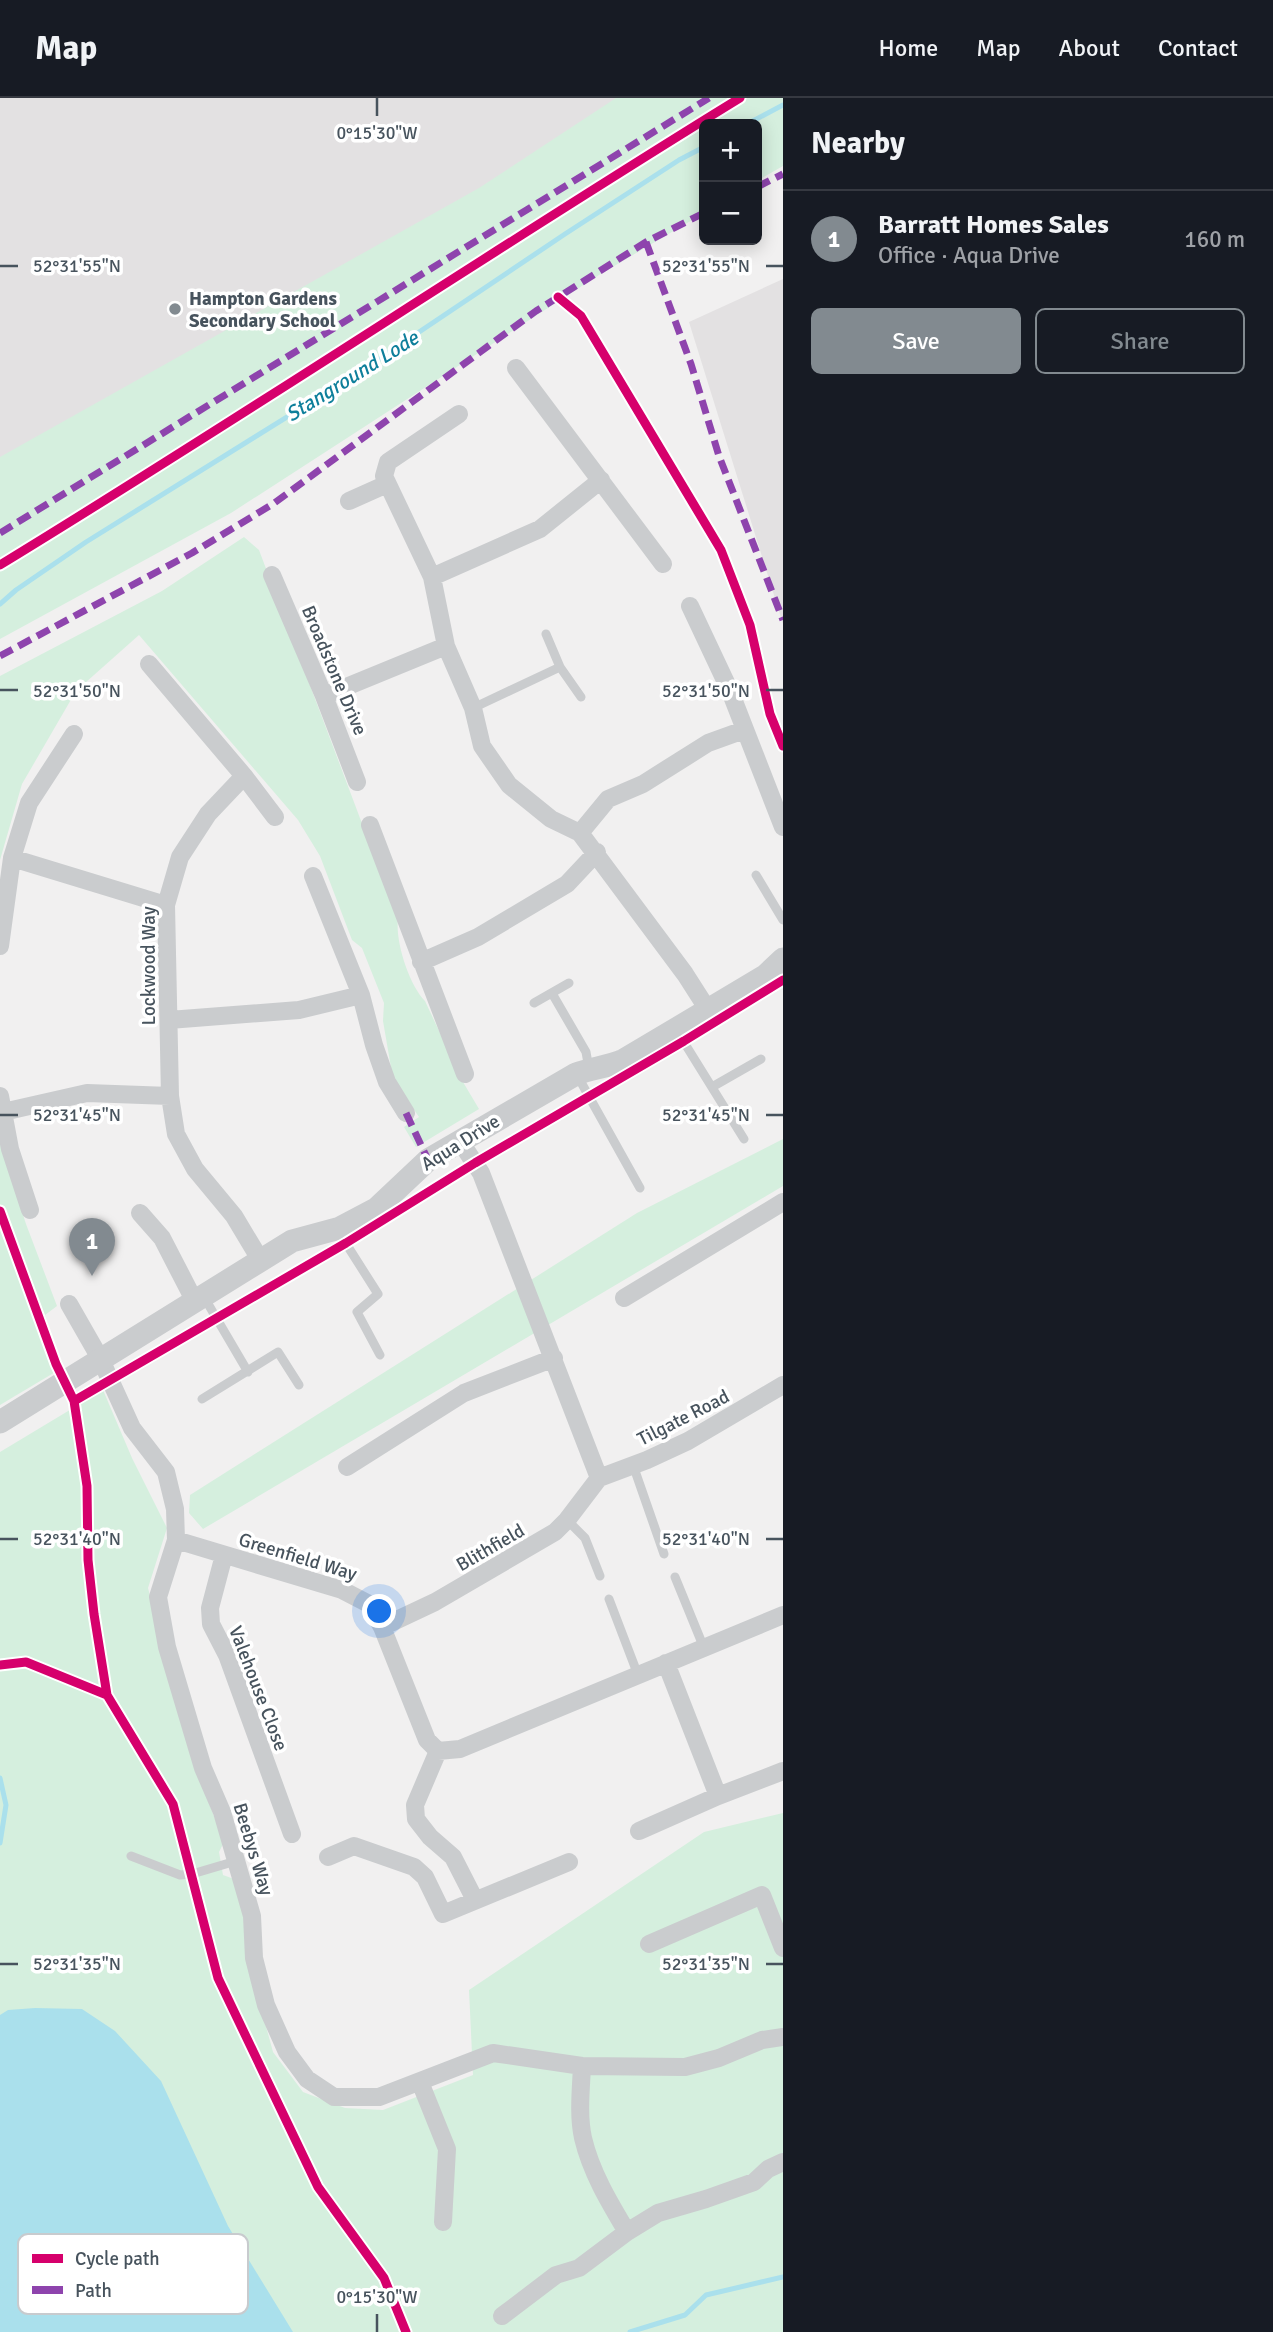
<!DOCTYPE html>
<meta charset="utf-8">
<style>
:root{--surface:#171b24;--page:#242831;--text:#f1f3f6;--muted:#9ea1a6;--line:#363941;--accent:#828a90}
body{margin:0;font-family:Signika,sans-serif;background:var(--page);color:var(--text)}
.controls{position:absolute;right:21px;top:21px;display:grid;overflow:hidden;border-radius:10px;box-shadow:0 4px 18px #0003}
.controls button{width:63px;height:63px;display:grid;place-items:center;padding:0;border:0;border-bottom:2px solid var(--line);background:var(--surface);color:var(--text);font:35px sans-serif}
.you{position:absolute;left:380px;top:1514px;width:24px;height:24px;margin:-18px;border:5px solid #fff;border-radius:50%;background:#1a73e8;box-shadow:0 0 0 10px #1a73e833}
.badge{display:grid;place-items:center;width:46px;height:46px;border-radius:50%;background:var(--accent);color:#fff;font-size:23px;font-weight:700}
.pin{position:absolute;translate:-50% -58px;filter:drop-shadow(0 2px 4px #0008)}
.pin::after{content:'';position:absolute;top:37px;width:24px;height:21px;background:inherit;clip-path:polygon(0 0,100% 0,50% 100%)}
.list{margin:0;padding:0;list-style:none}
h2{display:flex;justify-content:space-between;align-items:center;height:91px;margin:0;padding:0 28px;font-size:30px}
h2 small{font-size:23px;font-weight:400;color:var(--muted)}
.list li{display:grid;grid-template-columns:46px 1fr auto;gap:21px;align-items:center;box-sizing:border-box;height:98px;padding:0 28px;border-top:2px solid var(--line)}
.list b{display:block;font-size:26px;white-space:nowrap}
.list p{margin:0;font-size:23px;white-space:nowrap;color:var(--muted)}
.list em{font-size:23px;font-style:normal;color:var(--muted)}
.actions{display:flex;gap:14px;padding:21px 28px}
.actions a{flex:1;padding:16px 0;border:2px solid var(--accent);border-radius:10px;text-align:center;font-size:24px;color:var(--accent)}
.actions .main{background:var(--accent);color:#fff}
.map{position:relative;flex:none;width:783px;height:2234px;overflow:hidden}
header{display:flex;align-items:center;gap:42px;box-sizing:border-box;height:98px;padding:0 35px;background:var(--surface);border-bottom:2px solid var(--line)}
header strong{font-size:33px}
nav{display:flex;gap:38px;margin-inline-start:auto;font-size:24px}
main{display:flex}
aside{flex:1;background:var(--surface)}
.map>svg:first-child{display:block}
</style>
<header>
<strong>Map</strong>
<nav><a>Home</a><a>Map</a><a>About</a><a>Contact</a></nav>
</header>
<main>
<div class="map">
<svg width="783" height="2234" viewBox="0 0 783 2234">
<rect width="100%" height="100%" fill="#f1f0f0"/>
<path fill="#e3e1e2" d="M 0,0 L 698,0 L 0,422 Z
M 783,181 L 783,526 L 689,224 Z"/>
<path fill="#d5efde" d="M 616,0 L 783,0 L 783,68 L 757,83 L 757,26 L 704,26 L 704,115 L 599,177 L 231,415 L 0,541 L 0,359 L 479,90 Z
M 244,439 L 259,452 L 398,821 C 395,843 409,887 425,903 L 463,984 L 479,1011 L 416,1049 L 404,1029 L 419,1019 L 393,981 L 383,923 L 384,905 L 362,850 L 352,842 L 320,758 L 298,722 L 139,537 L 76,593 L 22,686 L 0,762 L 0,578 L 162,493 Z
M 783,1041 L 783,1088 L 203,1431 L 189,1415 L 190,1397 L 637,1115 Z
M 0,1045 L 26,1126 L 57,1208 L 45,1217 L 62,1270 L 0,1307 Z
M 103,1292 L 132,1360 L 167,1430 L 148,1490 L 198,1677 L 224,1744 L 219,1754 L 223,1777 L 234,1781 L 248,1828 L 249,1866 L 273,1954 L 303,1994 L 345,2010 L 383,2012 L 473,1977 L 469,1892 L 704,1734 L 783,1715 L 783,2234 L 0,2234 L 0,1354 Z"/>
<path fill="#aae0ec" d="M 35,1910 L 82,1911 L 115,1933 L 161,1983 L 228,2128 L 293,2234 L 0,2234 L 0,1917 L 8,1912 Z"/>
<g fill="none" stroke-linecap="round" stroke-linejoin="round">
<path stroke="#aae0ec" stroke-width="5" d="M 747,26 L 783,7
M 0,506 L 16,492 L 86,444 L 361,273 L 565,136 L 679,62 L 704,49
M 0,1680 L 6,1707 L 0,1745
M 630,2234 L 685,2217 L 706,2197 L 783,2179"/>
<path stroke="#caccce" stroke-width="9" d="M 546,536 L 560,569 L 581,599
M 473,610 L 560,569
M 756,777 L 783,822
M 553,897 L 586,954 L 589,971
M 534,905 L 569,885
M 677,933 L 744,1041
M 577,977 L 640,1090
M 712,989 L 761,961
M 338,1133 L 378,1196 L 357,1214 L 380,1257
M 204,1199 L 248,1274
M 202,1301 L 278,1254 L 299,1287
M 633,1367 L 664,1456
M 567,1422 L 585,1440 L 600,1478
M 675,1479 L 704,1550
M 609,1501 L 638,1577
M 131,1758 L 180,1777 L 192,1776 L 236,1763"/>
<path stroke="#caccce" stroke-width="18" d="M 516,270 L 663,466
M 459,316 L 388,364 L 384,378 L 432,479 L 446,548 L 473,610 L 482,648 L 509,687 L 551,721 L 580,735 L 685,876 L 708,912
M 349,403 L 387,386
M 272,477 L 324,598 L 357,684
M 432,479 L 540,431 L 601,382
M 690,508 L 730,593 L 783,729
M 149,566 L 244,678 L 275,719
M 324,598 L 446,548
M 244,678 L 208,716 L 180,759 L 166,807 L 170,998 L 176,1036 L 195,1071 L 234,1118 L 261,1163
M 370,727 L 465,976
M 580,735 L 608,701 L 643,686 L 708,645 L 744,632
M 12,760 L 166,807
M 313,778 L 361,897 L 374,947 L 387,984 L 406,1015
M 0,848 L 12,760 L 29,705 L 74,636
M 421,864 L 478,839 L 567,786 L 597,754
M 169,922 L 299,912 L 361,897
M 0,998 L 10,1051 L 30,1112
M 3,1014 L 87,995 L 170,998
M 460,1043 L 481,1075 L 599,1380
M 140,1115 L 162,1140 L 195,1204
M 624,1200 L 783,1104
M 69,1206 L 101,1262 L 132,1330 L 166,1374 L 175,1411 L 176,1442 L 158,1499 L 167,1549 L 203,1670 L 222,1714 L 252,1818 L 254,1860 L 266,1907 L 287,1954 L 307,1981 L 334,1999 L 379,1999 L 493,1955 L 582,1968 L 685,1969 L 719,1960 L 762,1942 L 783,1939
M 347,1369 L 464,1295 L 554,1260
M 599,1380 L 647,1362 L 688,1343 L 783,1287
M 176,1442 L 342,1492 L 369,1506 L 382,1529 L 427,1642 L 438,1653
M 224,1457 L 210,1510 L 211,1526 L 227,1557 L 292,1736
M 382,1529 L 435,1504 L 555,1434 L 567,1422 L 599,1380
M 666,1565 L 718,1698
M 438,1653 L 460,1651 L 783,1517
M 438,1653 L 415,1707 L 416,1721 L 430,1739 L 453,1759 L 475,1802
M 639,1733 L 718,1698 L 783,1673
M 328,1759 L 354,1748 L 414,1769 L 425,1779 L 443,1816 L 569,1764
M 649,1846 L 762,1797 L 783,1850
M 420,1984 L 447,2051 L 443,2124
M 627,2134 L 658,2115 L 706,2101 L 754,2084 L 768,2071 L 783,2064
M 502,2218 L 556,2177 L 579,2170 L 627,2134 C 609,2104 591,2074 583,2040 C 578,2017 581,1991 582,1968"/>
<path stroke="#caccce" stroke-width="23" d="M 0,1324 L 292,1143 L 340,1130 L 376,1111 L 428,1062 L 576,976 C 592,970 608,969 624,962 L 765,878 L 783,861"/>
<path stroke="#8e44ad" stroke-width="7" stroke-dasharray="14 7" stroke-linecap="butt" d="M 757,89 L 783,76
M 646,144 L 691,266 L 719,358 L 783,522
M 0,435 L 709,0
M 0,558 L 192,455 L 273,406 L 536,213 L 646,144 L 704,115
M 406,1015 L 428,1062"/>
<g stroke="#fff" stroke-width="13">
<path id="cycleway" d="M 558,199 L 581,218 L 721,452 L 750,527 L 770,616 L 783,648
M 0,467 C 249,315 491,153 740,0
M 0,1113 L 56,1266 L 74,1303 L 87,1388 L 88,1462 L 94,1516 L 107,1597 L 173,1706 L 218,1880 L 318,2089 L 384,2180 L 406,2234
M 74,1303 L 346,1145 L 475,1065 L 684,943 L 783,882
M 0,1567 L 26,1564 L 107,1597"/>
</g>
<use href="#cycleway" stroke="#d6006c" stroke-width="9"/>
</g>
<path fill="none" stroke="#47535d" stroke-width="2.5" d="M 377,0 L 377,18M 0,168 L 18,168M 766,168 L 783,168M 0,592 L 18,592M 766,592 L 783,592M 0,1017 L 18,1017M 766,1017 L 783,1017M 0,1441 L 18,1441M 766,1441 L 783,1441M 0,1866 L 18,1866M 766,1866 L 783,1866M 377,2216 L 377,2234"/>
<circle fill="#828a90" stroke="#fff" stroke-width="2.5" cx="175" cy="211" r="7"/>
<g text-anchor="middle" stroke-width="7" stroke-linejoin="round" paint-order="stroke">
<g font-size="19" font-weight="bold" fill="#47535d" stroke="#fff" text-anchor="start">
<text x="189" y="207">Hampton Gardens<tspan x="189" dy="22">Secondary School</tspan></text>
</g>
<g font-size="19" fill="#47535d" stroke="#fff">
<text transform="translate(335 572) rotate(67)" y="7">Broadstone Drive</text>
<text transform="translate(148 868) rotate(-90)" y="7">Lockwood Way</text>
<text transform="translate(460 1044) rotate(-32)" y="7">Aqua Drive</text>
<text transform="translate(683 1319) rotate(-27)" y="7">Tilgate Road</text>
<text transform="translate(490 1449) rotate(-30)" y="7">Blithfield</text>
<text transform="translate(298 1458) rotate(17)" y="7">Greenfield Way</text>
<text transform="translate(259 1590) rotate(69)" y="7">Valehouse Close</text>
<text transform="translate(254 1751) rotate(73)" y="7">Beebys Way</text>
</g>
<g font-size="21" font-style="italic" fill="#0e7f9b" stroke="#fff">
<text transform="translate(352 278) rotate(-32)" y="7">Stanground Lode</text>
</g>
</g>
<rect x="18" y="2136" width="230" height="80" rx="10" fill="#fff" stroke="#c8cbce" stroke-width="2"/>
<rect x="32" y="2156" width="31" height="9" fill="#d6006c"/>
<rect x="32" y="2188" width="31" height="8" fill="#8e44ad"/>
<g font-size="19" fill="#47535d">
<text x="75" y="2167">Cycle path</text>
<text x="75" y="2199">Path</text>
</g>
<g font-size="18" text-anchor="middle" fill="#47535d" stroke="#fff" stroke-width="7" stroke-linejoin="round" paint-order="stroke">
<text x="377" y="41">0°15'30"W</text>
<text x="77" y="174">52°31'55"N</text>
<text x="706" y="174">52°31'55"N</text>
<text x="77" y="599">52°31'50"N</text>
<text x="706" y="599">52°31'50"N</text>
<text x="77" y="1023">52°31'45"N</text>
<text x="706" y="1023">52°31'45"N</text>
<text x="77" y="1447">52°31'40"N</text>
<text x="706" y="1447">52°31'40"N</text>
<text x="77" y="1872">52°31'35"N</text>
<text x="706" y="1872">52°31'35"N</text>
<text x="377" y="2205">0°15'30"W</text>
</g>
</svg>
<div class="controls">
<button>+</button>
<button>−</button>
</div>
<div class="you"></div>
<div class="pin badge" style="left:92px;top:1178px">1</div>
</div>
<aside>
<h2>Nearby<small></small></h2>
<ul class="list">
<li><span class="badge">1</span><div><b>Barratt Homes Sales</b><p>Office · Aqua Drive</p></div><em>160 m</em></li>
</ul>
<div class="actions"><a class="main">Save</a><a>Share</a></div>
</aside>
</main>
